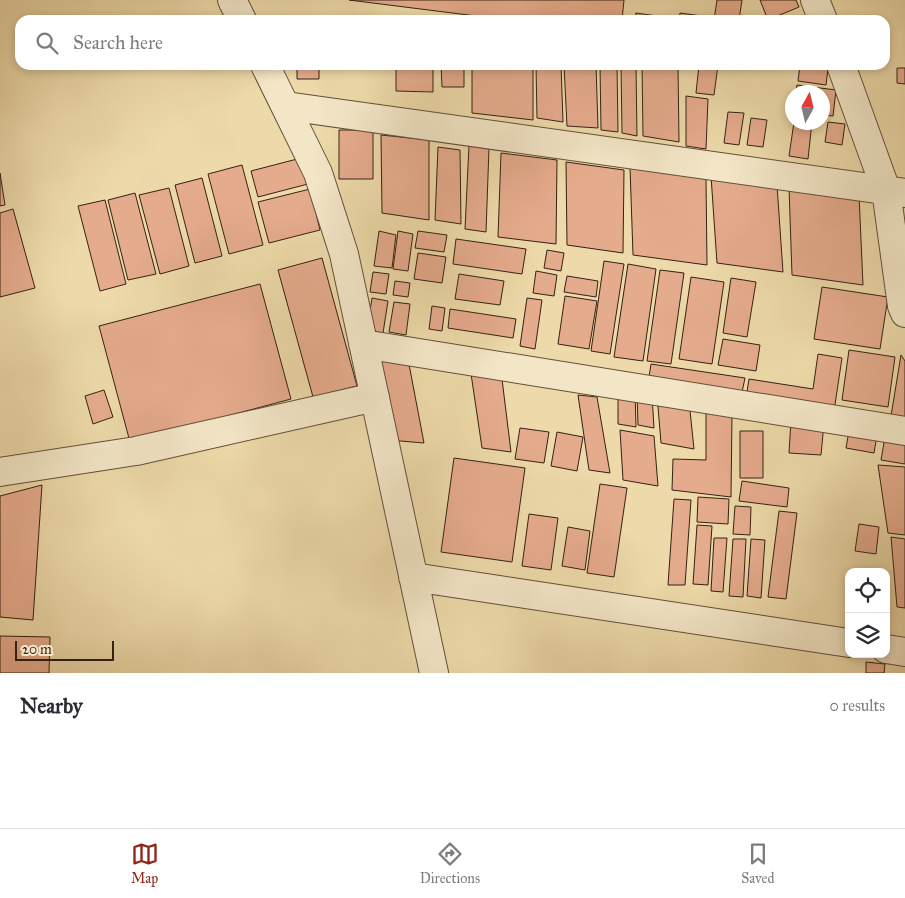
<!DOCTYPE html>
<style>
:root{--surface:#fff;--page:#f7f7f7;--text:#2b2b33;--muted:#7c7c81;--line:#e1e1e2;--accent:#8f2418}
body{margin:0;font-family:"IM FELL Great Primer",serif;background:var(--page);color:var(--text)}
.controls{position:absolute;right:15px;bottom:15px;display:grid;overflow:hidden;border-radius:10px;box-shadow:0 2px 8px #0003}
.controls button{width:45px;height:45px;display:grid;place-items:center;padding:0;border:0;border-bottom:1px solid var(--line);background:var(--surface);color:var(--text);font:25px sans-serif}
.compass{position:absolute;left:785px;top:85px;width:45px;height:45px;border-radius:50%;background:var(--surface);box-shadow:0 2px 8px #0003;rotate:8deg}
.scale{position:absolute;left:15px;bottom:12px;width:99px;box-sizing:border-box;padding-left:5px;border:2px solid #342213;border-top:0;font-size:14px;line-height:18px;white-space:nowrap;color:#342213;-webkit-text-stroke:4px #f3e6c7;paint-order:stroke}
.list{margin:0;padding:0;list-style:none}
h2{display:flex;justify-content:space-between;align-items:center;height:65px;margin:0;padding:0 20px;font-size:21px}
h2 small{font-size:16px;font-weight:400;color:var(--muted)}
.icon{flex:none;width:28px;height:28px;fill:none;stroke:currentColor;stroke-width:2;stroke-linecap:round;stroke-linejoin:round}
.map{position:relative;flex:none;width:905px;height:673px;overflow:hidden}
.search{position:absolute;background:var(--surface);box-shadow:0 2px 8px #0003;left:15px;right:15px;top:15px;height:55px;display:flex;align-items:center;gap:12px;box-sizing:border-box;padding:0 18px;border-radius:15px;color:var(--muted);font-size:19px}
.sheet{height:155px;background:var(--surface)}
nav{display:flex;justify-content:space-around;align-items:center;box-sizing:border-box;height:70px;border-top:1px solid var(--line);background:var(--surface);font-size:14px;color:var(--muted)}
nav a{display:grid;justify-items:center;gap:2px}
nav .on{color:var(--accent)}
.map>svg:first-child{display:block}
</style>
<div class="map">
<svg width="905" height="673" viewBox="0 0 905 673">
<rect width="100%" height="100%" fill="#edd9a9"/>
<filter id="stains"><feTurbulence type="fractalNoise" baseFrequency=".004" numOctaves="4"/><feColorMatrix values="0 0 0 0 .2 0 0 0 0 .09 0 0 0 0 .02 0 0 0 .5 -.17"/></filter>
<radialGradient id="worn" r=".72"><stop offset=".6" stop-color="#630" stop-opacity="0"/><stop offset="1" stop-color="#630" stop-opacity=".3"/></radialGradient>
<path fill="#e5ab8d" stroke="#342213" d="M 349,0 L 624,0 L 622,20 L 508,20 Z
M 717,0 L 742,0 L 739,20 L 714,20 Z
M 760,0 L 796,0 L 799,7 L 768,20 Z
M 636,13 L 664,17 L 663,20 L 635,20 Z
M 680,13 L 709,17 L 709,20 L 679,20 Z
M 297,65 L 319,65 L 319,79 L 297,79 Z
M 396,65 L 433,65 L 433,92 L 396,91 Z
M 441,65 L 464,65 L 464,87 L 442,87 Z
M 472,65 L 533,65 L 533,120 L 472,113 Z
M 536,65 L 561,65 L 563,122 L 537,118 Z
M 564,65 L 596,65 L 598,128 L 567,126 Z
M 600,65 L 617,65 L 618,132 L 601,130 Z
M 621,65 L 636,65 L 637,136 L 622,133 Z
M 642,65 L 678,65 L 679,142 L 643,136 Z
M 699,65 L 718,65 L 714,95 L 696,93 Z
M 800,65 L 828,68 L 826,85 L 798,81 Z
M 897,68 L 905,68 L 905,84 L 897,83 Z
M 797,85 L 836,90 L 833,116 L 822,115 L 822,92 L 796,92 Z
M 686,96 L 708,99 L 706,149 L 686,146 Z
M 728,112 L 744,113 L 739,145 L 724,143 Z
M 751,118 L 767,120 L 763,147 L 747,145 Z
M 794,122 L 812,122 L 808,159 L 789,156 Z
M 828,122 L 845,124 L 842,145 L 825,142 Z
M 339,130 L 373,130 L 373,179 L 339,179 Z
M 381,135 L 429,140 L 429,220 L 382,213 Z
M 469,145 L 489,148 L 486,232 L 465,229 Z
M 438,147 L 460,150 L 461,224 L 435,220 Z
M 501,153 L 557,160 L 556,244 L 498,237 Z
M 301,158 L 308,184 L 258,197 L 251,171 Z
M 566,162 L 624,170 L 623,253 L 567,245 Z
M 242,165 L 263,245 L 229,254 L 208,174 Z
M 630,167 L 706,179 L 707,265 L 633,255 Z
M 0,173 L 5,205 L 0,206 Z
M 711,176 L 777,185 L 783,272 L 717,263 Z
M 202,178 L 222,256 L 195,263 L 175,185 Z
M 789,187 L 859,195 L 863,285 L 792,275 Z
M 169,188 L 189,266 L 160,274 L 139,195 Z
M 310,189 L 320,230 L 269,243 L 258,202 Z
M 135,193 L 156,274 L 128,280 L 108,200 Z
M 105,200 L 126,284 L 100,291 L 78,206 Z
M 13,209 L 35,288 L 0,297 L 0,213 Z
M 379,231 L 396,235 L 392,268 L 374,266 Z
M 398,231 L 413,234 L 408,271 L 393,269 Z
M 418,231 L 447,235 L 444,252 L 415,248 Z
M 456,239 L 526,249 L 522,274 L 453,264 Z
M 547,250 L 564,253 L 561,271 L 544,268 Z
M 418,253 L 446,257 L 442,283 L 414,279 Z
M 322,258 L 357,386 L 313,397 L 278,270 Z
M 604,261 L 624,264 L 610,354 L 591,351 Z
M 628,264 L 656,269 L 643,361 L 614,357 Z
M 660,270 L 684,273 L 671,364 L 647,361 Z
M 536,271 L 557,275 L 554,296 L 533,293 Z
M 373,272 L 389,274 L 386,294 L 370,292 Z
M 459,274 L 504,281 L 500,305 L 455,299 Z
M 567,276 L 598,281 L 596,297 L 564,292 Z
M 691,277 L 724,282 L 712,364 L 679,359 Z
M 731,278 L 756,282 L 747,337 L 723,333 Z
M 395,281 L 410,283 L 408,297 L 393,295 Z
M 260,284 L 291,399 L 130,442 L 99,326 Z
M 822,287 L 888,297 L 880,349 L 814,339 Z
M 565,296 L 597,301 L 589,349 L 558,344 Z
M 372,298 L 388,301 L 383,333 L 367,330 Z
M 527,298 L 542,300 L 535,349 L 520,346 Z
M 394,302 L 410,304 L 406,335 L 389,332 Z
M 432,306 L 445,308 L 442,331 L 429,329 Z
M 450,309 L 516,319 L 513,338 L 448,328 Z
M 723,339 L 760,345 L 756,371 L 718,365 Z
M 849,350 L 895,357 L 888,407 L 842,400 Z
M 818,354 L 842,358 L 834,411 L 746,398 L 749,379 L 813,389 Z
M 901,355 L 905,361 L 905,418 L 891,416 Z
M 378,357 L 408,359 L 424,443 L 389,440 Z
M 651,364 L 745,378 L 741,397 L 648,383 Z
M 470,367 L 501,371 L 511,452 L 482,448 Z
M 618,389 L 635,392 L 636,427 L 618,424 Z
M 104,390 L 113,417 L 93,424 L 85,396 Z
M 637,392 L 652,395 L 654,428 L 638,425 Z
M 578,395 L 597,397 L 610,473 L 589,470 Z
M 657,395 L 689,401 L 694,449 L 661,443 Z
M 706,412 L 732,415 L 731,497 L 672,490 L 673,459 L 706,460 Z
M 791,420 L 824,423 L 821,455 L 789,453 Z
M 850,425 L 878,429 L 874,453 L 846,448 Z
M 520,428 L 549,432 L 544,463 L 515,459 Z
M 620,430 L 654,436 L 658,486 L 623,480 Z
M 740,431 L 763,431 L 763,478 L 740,478 Z
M 886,431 L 905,434 L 905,464 L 881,460 Z
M 557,432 L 583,437 L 577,471 L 551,466 Z
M 454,458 L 525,468 L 512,562 L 441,552 Z
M 878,465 L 905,467 L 905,535 L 888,533 Z
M 742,481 L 789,488 L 787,507 L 739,501 Z
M 600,484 L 627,488 L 614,577 L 587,573 Z
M 42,485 L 33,620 L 0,617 L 0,496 Z
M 698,497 L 729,499 L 728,524 L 697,522 Z
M 674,499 L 691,500 L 685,585 L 668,585 Z
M 735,506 L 751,507 L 750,535 L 733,534 Z
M 779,511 L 797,513 L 786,599 L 768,597 Z
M 529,514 L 558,518 L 551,570 L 522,566 Z
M 859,524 L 879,527 L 876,554 L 855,551 Z
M 697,525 L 712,526 L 708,585 L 693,584 Z
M 568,527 L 590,531 L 585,570 L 562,566 Z
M 891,537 L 905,539 L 905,608 L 897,607 Z
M 714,538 L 727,538 L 723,592 L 711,591 Z
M 733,539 L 746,539 L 743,597 L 729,596 Z
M 751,539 L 765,540 L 761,598 L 747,596 Z
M 0,636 L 50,637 L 49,673 L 0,673 Z
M 866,662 L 885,664 L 884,673 L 866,673 Z"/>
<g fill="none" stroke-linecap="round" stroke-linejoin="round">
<g stroke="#625038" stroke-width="30">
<path id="street" d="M 232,0 L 242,20
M 815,0 L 823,20
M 265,65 L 318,173 L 344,254 L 434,673
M 841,65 L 886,190 L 902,306 L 905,313
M 286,106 L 905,193
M 363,344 L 905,431
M 0,472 L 136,451 L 375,397
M 413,577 L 849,643
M 886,649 L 905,652"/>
</g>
<use href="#street" stroke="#f3e6c7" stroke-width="28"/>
</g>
<rect width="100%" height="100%" filter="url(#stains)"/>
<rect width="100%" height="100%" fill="url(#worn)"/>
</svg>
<div class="controls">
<button><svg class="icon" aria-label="locate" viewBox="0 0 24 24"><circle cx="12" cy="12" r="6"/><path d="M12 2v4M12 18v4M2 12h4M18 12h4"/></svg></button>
<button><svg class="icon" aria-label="layers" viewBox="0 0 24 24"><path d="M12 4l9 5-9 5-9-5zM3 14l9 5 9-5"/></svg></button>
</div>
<svg class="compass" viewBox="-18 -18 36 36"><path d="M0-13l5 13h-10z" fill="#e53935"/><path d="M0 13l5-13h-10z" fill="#7c7c81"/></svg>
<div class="scale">20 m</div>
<div class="search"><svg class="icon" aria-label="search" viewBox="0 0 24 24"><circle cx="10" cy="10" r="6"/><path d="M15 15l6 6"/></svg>Search here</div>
</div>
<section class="sheet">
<h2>Nearby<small>0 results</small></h2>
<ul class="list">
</ul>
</section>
<nav>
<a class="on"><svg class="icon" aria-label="map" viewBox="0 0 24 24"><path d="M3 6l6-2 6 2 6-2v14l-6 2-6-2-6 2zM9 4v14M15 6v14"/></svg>Map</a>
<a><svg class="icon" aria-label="directions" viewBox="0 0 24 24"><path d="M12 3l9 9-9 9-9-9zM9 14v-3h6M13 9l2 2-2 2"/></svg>Directions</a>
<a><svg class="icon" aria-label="saved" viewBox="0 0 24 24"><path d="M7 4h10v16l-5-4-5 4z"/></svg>Saved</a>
</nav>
